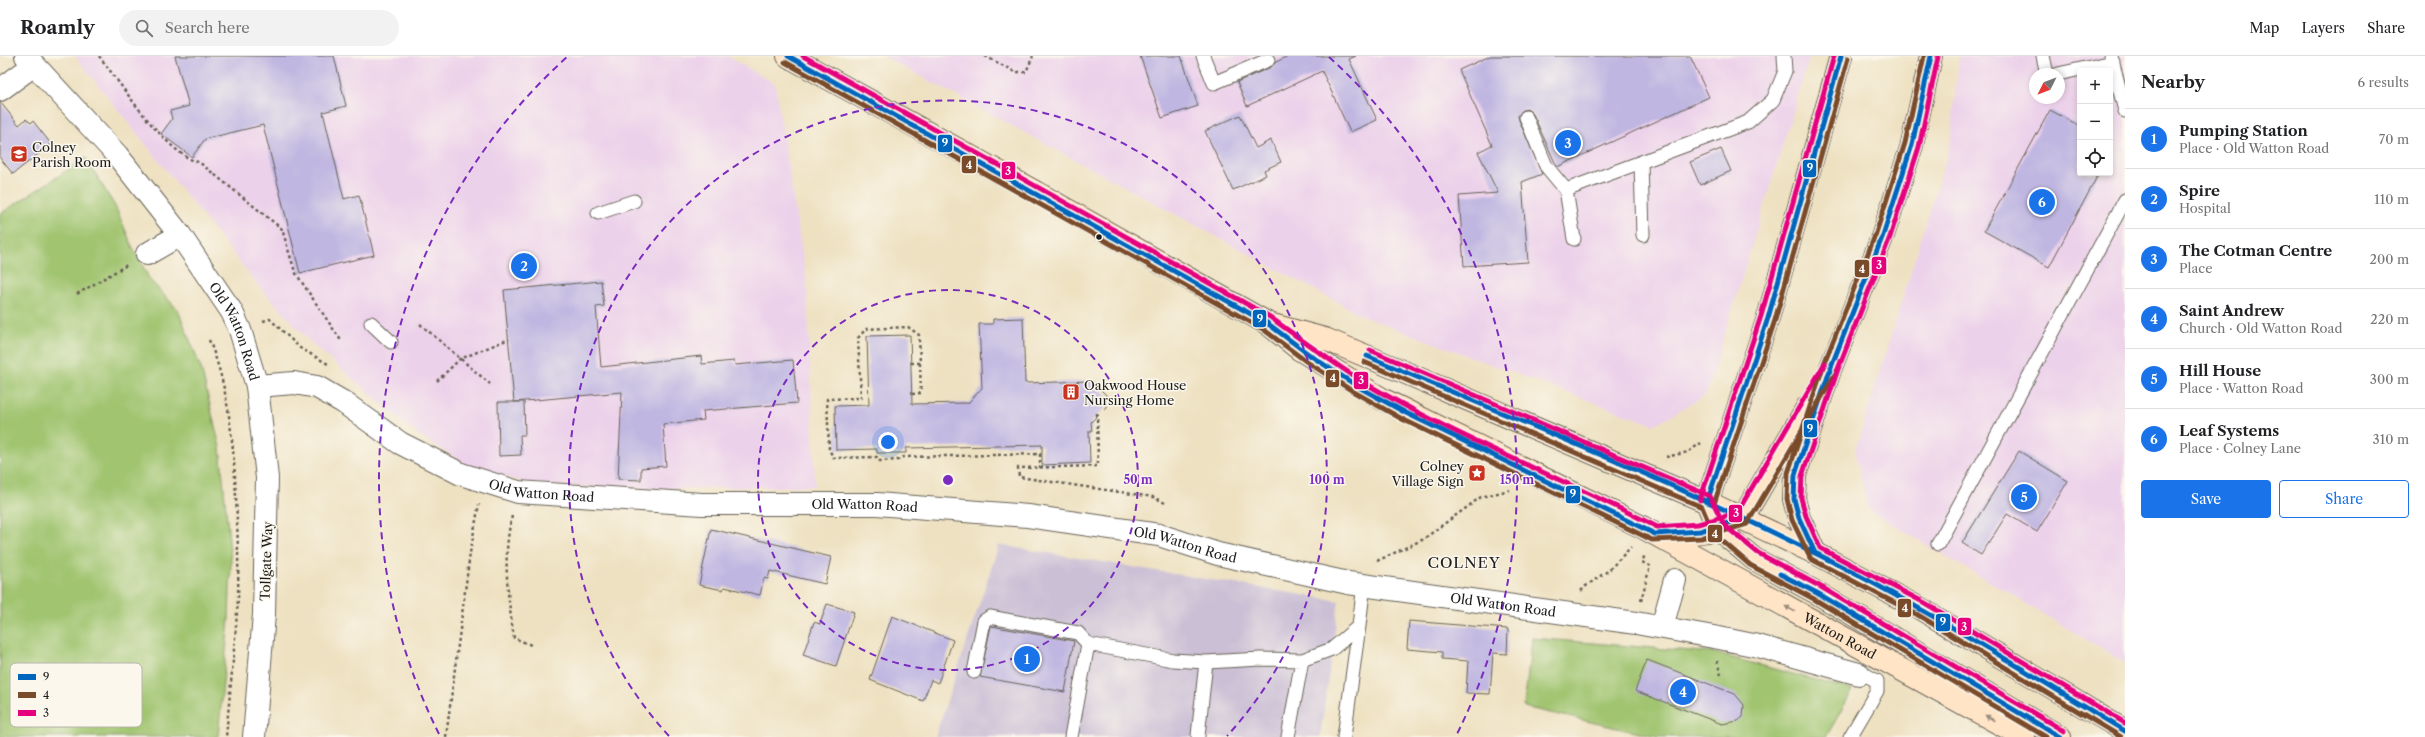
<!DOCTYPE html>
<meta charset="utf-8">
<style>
:root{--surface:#fff;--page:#f2f2f2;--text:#202124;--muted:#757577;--line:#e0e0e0;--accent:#1a73e8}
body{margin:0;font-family:"Libre Caslon Text",serif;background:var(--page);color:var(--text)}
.controls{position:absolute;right:12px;top:12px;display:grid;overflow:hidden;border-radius:4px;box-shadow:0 2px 6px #0003}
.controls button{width:36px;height:36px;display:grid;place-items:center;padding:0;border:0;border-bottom:1px solid var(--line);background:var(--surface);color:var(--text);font:20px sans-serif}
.compass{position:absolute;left:2029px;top:12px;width:36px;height:36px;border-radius:50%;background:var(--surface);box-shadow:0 2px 6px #0003;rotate:228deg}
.you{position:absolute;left:888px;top:386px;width:14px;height:14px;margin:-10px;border:3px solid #fff;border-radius:50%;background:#1a73e8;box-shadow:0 0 0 6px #1a73e833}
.badge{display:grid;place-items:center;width:26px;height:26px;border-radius:50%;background:var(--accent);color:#fff;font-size:13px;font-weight:700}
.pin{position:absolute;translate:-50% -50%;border:2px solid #fff;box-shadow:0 1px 4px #0006}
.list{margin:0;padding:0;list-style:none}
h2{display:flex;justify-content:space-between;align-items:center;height:52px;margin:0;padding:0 16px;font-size:17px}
h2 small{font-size:13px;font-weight:400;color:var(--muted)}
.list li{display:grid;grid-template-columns:26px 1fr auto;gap:12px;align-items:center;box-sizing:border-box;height:60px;padding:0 16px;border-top:1px solid var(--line)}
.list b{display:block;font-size:15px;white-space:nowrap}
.list p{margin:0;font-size:13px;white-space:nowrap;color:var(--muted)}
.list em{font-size:13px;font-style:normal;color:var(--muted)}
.actions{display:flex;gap:8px;padding:12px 16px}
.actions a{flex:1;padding:9px 0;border:1px solid var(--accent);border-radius:4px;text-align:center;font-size:14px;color:var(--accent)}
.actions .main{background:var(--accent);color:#fff}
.icon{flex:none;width:22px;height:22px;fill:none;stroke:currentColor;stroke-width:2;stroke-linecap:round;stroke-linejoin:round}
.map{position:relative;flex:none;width:2125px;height:681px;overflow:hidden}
header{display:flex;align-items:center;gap:24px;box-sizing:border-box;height:56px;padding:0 20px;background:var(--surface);border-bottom:1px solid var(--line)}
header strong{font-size:19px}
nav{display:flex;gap:22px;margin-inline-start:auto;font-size:14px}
.search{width:280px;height:36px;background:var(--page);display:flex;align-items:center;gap:10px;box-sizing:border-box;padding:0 14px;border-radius:22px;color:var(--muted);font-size:15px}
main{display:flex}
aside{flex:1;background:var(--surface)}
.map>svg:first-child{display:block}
</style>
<header>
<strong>Roamly</strong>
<div class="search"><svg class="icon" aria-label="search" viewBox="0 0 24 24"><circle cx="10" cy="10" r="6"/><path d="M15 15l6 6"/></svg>Search here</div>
<nav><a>Map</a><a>Layers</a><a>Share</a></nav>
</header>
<main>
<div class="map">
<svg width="2125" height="681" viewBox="0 0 2125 681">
<rect width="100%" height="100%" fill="#fbf7ec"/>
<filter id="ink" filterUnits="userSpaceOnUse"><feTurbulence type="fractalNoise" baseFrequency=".025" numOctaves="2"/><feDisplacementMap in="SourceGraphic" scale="8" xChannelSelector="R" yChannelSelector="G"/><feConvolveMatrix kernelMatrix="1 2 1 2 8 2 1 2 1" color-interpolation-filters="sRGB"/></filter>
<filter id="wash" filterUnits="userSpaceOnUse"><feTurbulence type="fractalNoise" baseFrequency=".012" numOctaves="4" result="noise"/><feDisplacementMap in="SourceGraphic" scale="16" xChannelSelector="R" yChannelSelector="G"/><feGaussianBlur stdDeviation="0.9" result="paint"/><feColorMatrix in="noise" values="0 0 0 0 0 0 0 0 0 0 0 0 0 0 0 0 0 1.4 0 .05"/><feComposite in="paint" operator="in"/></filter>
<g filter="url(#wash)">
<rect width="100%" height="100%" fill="#eee1c1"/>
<path fill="#ecd1ea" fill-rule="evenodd" d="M 75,0 L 727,0 L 775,28 L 807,228 L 815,430 L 648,433 L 534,429 L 473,412 L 418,379 L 311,287 L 258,229 Z
M 883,0 L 1810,0 L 1706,339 L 1654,369 L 1367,262 Z
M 1959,0 L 2125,0 L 2125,607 L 1868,454 L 1855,395 L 1950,90 ZM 2080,15 L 2110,15 L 2110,117 L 2080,117 ZM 2035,18 L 2059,18 L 2059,42 L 2035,42 Z"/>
<path fill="#cbbfd5" d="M 999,489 L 1339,545 L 1320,681 L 935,681 Z"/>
<path fill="#a0c46f" stroke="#5e7046" d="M 86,102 L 116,152 L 133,192 L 150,224 L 178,254 L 201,312 L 220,391 L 231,505 L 229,563 L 218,681 L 0,681 L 0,158 Z
M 1532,582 L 1714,597 L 1853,634 L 1826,681 L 1657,681 L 1524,651 Z"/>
<g id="blocks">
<path fill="#bfb6e1" d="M 175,0 L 334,0 L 346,50 L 323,56 L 344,143 L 359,139 L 374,199 L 300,217 L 263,69 L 205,83 L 192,101 L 161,78 L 172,63 L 170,55 L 189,50 Z
M 1140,0 L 1181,0 L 1198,50 L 1162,62 Z
M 1288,0 L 1356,0 L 1349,3 L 1377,64 L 1350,76 L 1322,15 L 1247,50 L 1237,26 L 1271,11 L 1276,6 Z
M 1490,0 L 1690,0 L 1709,41 L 1557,111 L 1533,58 L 1527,53 L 1523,54 L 1518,60 L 1519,64 L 1542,118 L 1522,126 L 1528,206 L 1464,210 L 1459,140 L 1498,137 L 1478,96 L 1492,89 L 1459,14 Z
M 0,46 L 19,69 L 26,63 L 31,67 L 33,65 L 51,88 L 13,118 L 0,102 Z
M 2050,54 L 2080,70 L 2080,117 L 2099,117 L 2049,211 L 1984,175 Z
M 1240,59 L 1256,92 L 1271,84 L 1281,106 L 1264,114 L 1266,119 L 1233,134 L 1205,75 Z
M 1721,93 L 1731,115 L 1700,129 L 1690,106 Z
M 601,225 L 604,250 L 596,251 L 601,311 L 701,300 L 702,308 L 734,305 L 735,309 L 793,304 L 797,347 L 703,355 L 704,364 L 663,368 L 666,410 L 641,412 L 641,424 L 618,423 L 622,336 L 514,346 L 504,234 Z
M 1023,262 L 1025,327 L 1092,325 L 1106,339 L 1106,351 L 1091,366 L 1092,375 L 1089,375 L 1090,407 L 1042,409 L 1042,389 L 906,392 L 906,397 L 877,397 L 877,393 L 836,394 L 835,350 L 869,349 L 867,280 L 910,279 L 912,348 L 968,347 L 982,332 L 979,268 L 993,268 L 993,263 Z
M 498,346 L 524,346 L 525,379 L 520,379 L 521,399 L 499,400 Z
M 2019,395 L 2068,425 L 2037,476 L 2007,458 L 1981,499 L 1962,487 Z
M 711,473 L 831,501 L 825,528 L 770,515 L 768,523 L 764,522 L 760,539 L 724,531 L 723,534 L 699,529 Z
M 827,548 L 854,556 L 836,610 L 803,599 L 814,566 L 820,568 Z
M 892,560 L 953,584 L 938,627 L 931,624 L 923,645 L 870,624 Z
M 1409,565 L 1508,573 L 1507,598 L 1493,597 L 1490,638 L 1466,637 L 1468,605 L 1442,603 L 1442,596 L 1407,593 Z
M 991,570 L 1074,585 L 1065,636 L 980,621 Z
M 1647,604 L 1735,638 L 1744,649 L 1743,661 L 1738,665 L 1722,668 L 1635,635 Z"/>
</g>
</g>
<g filter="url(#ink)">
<use href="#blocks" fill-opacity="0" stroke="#666156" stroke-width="1"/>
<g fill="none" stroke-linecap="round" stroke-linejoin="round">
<g stroke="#666156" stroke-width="15">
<path id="lane" d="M 1203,0 L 1214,27 L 1268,4
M 2043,0 L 2047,18
M 2111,0 L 2125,55
M 2058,18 L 2113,6
M 1526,61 L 1546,110 L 1566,134
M 598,157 L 634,145
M 1643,179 L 1641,106 L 1748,66 L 1773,44 L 1785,15 L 1784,0
M 1574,183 L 1566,134 L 1641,106
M 371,267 L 391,286
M 1938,488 L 2125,144
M 974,616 L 984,565 L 990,561 L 1078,577 L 1088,588
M 1198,680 L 1206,606
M 1071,681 L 1088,588 L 1173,604 L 1206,606 L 1261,603 L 1302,604 L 1332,593 L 1359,570 L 1364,528
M 1288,681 L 1302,604
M 1344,681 L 1359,570
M 1850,681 L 1877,635 L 1877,625 L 1866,619 L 1859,618"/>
</g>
<g stroke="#666156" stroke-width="24">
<g id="street">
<path id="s1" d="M 26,0 L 117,99 L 180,179 L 232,256 L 240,274 L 257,330 L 267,422 L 264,558 L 254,681"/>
<path d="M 0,34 L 34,9"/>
<path d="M 147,198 L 180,179"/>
<path id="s2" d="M 257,330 L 294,327 L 317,331 L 343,346 L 400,387 L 461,418 L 518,436 L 702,448 L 877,448 L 1028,460 L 1159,479 L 1218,498 L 1348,527 L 1636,567 L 1719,582 L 1758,590 L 1859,618"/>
<path d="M 1662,571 L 1675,524"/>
</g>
</g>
<g stroke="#666156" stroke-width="24">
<g id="secondary">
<path id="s3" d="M 788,0 L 1046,142 L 1267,267 L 1299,293 L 1382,343 L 1642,471 L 2024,681"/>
<path d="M 1273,269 L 1325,283 L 1371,302 L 1707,446 L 1815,497 L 1921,553 L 2125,675"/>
<path d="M 1707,446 L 1768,262 L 1841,0"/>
<path d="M 1707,446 L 1718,473 L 1754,503 L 1817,537 L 2060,681"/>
<path d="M 1742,463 L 1808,350"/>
<path d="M 1656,478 C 1682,479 1706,478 1730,468"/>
<path d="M 1815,497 L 1799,462 L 1794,443 L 1795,419 L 1831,311 L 1883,179 L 1912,89 L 1931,0"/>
</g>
</g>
<path stroke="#666156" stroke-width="2.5" stroke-dasharray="3 3" stroke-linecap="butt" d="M 99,0 C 119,25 168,101 199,106 L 282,173 L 295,216 L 342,286
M 985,0 L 1015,16 L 1026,16 L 1033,0
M 77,238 L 127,209
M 263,265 L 270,263 L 300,292 L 328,308
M 420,268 L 490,328
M 209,284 C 227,327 232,375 235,421 C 237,461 239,502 238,542 C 235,588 230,635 226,681
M 911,307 L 920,307
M 437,325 L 460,303 L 509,283
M 912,338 L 921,337 L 919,279 L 908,271 L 866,273 L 858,282 L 861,342 L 827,343 L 829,394 L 834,402 L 877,401 L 880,405 L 898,404 L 904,401 L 1040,398 L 1040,412
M 1097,357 L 1098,410 L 1018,412 L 1019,421 L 1153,441 L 1165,447
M 1666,401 L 1688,396 L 1701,387
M 512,460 C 502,500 508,542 514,582 L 531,589
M 1377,505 L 1422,484 L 1481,441 L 1510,434
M 1581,535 L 1586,530 L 1609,514 L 1631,491
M 1641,545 L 1650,510 L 1642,506 L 1645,499
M 1717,605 L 1721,619
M 446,681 L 470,497 L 479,448"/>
<use href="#lane" stroke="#fff" stroke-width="13"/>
<use href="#street" stroke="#fff" stroke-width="22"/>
<use href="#secondary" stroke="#ffe4c6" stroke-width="22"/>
<g stroke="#fbf7ec" stroke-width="8">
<path id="bus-1" d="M 788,0 L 1267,267 L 1311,300 L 1357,330 L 1406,357 L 1655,478 L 1700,475 L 1742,463
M 1367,300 C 1517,364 1669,424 1815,497 C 1922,550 2023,614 2125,675
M 1707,446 L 1768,262 L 1841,0
M 1815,497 L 1799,462 L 1794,443 L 1795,419 L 1831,311 L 1883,179 L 1912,89 L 1931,0
M 1780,518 L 1817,537 L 2060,681"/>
</g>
<g stroke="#fbf7ec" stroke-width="8">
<path id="bus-2" d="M 1924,0 L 1905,87 L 1876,177 L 1824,308 L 1788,417 L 1787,443 L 1792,464 L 1811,503 L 1918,559 L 2121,681
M 785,6 L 1263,273 L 1307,306 L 1354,336 L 1402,363 L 1652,484 L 1701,482 L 1747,468 L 1837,315
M 1364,306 L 1702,451 L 1713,477 L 1750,509 L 1814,543 L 2046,681
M 1714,448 L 1775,264 L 1848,2"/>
</g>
<g stroke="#fbf7ec" stroke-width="8">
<path id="bus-3" d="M 803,0 L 1270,261 C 1300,283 1329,304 1360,324 C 1454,381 1559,420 1657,471 L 1698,468 L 1737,457 L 1825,307
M 1938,1 L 1919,91 L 1890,181 L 1838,313 L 1802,420 L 1801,442 L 1806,460 L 1820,492 L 1925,547 L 2125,667
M 1370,294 L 1710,440 L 1724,469 L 1758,497 L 1821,531 L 2064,675
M 1700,444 L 1761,260 L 1834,0"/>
</g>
<use href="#bus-1" stroke="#0065bd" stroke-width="5"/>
<use href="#bus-2" stroke="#7a4b2a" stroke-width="5"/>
<use href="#bus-3" stroke="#e5007d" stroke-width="5"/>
</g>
<defs><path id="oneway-solid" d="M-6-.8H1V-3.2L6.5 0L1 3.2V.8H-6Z"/></defs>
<g fill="#998a7a">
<use href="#oneway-solid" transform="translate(1790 553) rotate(-151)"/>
<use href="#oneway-solid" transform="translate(1990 662) rotate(-151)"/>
</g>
</g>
<g fill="none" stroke="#7b2cbf" stroke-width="2" stroke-dasharray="7 5">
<circle cx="948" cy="424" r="190"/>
<path d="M669 680A379 379 0 1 1 1227 680"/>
<path d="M439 678A569 569 0 0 1 567 1M1329 1A569 569 0 0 1 1457 678"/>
</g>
<defs>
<g id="school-square" transform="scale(0.9)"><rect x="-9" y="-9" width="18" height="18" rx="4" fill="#c8321e" stroke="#fbf7ec"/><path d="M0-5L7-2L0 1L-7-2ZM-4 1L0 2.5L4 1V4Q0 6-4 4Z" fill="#fff"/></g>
<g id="building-square" transform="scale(0.9)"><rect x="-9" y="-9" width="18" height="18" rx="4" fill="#c8321e" stroke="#fbf7ec"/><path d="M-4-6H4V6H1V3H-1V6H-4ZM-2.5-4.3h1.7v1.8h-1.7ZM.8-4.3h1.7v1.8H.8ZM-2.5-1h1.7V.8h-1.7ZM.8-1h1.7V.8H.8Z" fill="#fff"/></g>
<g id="sight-square" transform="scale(0.9)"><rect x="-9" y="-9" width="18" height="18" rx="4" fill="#c8321e" stroke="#fbf7ec"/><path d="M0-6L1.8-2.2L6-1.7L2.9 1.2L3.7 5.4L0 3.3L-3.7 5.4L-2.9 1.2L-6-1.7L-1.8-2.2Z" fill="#fff"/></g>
</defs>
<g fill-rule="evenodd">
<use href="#school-square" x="19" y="98"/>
<use href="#building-square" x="1071" y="336"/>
<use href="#sight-square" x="1477" y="417"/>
</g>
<circle fill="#1c1c1c" stroke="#fbf7ec" stroke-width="1.5" cx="1099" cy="181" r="3.5"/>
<g text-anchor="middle" stroke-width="3" stroke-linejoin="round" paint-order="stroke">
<g font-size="13" fill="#1c1c1c" stroke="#fbf7ec" text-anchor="start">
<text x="32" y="96">Colney<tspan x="32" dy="15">Parish Room</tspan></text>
<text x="1084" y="334">Oakwood House<tspan x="1084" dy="15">Nursing Home</tspan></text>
<text x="1464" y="415" text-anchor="end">Colney<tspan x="1464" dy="15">Village Sign</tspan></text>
</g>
<g font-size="13" fill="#1c1c1c" stroke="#fbf7ec">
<text dy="5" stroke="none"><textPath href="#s1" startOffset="348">Old Watton Road</textPath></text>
<text dy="5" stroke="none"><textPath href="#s2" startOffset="312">Old Watton Road</textPath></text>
<text dy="5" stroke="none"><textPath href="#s2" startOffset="636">Old Watton Road</textPath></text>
<text dy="5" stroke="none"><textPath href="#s2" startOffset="960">Old Watton Road</textPath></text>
<text transform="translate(266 505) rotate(-88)" y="5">Tollgate Way</text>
<text dy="5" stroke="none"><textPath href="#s2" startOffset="1284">Old Watton Road</textPath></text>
<text dy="5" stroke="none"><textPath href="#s3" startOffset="1202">Watton Road</textPath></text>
</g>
<g font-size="15" letter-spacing="1" fill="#1c1c1c" stroke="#fbf7ec">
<text x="1464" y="512">COLNEY</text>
</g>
</g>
<rect x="10" y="607" width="132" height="64" rx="6" fill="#fbf7ec" stroke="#b8b5ae" stroke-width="1"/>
<rect x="18" y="618" width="18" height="6" fill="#0065bd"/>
<rect x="18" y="636" width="18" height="6" fill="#7a4b2a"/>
<rect x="18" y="654" width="18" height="6" fill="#e5007d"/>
<g font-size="11" fill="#1c1c1c">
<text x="43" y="625">9</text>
<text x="43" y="643">4</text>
<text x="43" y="661">3</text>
</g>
<circle cx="948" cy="424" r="6" fill="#7b2cbf" stroke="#fbf7ec" stroke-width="2"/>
<g font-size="12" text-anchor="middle" font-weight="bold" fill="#7b2cbf" stroke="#fbf7ec" stroke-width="3" stroke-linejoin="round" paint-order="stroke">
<text x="1138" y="428">50 m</text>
<text x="1327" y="428">100 m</text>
<text x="1517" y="428">150 m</text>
</g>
<g stroke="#fbf7ec" stroke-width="1.5">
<rect x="937" y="78" width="16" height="19" rx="4" fill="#0065bd"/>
<rect x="961" y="99" width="16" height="19" rx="4" fill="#7a4b2a"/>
<rect x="1802" y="103" width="15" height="19" rx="4" fill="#0065bd"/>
<rect x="1001" y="105" width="15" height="19" rx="4" fill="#e5007d"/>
<rect x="1871" y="200" width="16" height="19" rx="4" fill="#e5007d"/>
<rect x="1854" y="203" width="16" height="19" rx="4" fill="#7a4b2a"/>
<rect x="1252" y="253" width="15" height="19" rx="4" fill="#0065bd"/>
<rect x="1325" y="313" width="15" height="19" rx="4" fill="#7a4b2a"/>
<rect x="1353" y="315" width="16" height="19" rx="4" fill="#e5007d"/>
<rect x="1803" y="363" width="15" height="19" rx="4" fill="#0065bd"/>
<rect x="1565" y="429" width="16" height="19" rx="4" fill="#0065bd"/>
<rect x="1728" y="448" width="15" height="19" rx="4" fill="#e5007d"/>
<rect x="1707" y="468" width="16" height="19" rx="4" fill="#7a4b2a"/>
<rect x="1897" y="542" width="15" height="20" rx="4" fill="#7a4b2a"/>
<rect x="1935" y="557" width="16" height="19" rx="4" fill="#0065bd"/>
<rect x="1957" y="561" width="15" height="19" rx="4" fill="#e5007d"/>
</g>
<g font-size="11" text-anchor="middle" font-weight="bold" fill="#fff">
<text x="945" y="91">9</text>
<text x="969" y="113">4</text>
<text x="1810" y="116">9</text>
<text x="1008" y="119">3</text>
<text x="1879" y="213">3</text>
<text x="1862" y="217">4</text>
<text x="1260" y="267">9</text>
<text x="1333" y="326">4</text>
<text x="1361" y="328">3</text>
<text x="1810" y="377">9</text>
<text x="1573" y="442">9</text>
<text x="1736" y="461">3</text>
<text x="1715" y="482">4</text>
<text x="1905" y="556">4</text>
<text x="1943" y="570">9</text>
<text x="1964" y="575">3</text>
</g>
</svg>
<div class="controls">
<button>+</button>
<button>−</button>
<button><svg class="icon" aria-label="locate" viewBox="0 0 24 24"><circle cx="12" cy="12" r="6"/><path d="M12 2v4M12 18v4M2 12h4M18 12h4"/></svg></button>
</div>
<svg class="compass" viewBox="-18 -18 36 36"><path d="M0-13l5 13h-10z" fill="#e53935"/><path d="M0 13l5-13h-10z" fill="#757577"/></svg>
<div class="you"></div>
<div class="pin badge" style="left:1027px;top:603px">1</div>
<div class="pin badge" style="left:524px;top:210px">2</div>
<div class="pin badge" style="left:1568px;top:87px">3</div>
<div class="pin badge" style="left:1683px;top:636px">4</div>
<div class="pin badge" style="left:2024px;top:441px">5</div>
<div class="pin badge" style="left:2042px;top:146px">6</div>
</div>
<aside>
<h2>Nearby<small>6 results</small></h2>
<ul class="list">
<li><span class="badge">1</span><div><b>Pumping Station</b><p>Place · Old Watton Road</p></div><em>70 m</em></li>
<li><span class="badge">2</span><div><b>Spire</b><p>Hospital</p></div><em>110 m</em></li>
<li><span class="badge">3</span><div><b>The Cotman Centre</b><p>Place</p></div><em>200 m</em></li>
<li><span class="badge">4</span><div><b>Saint Andrew</b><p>Church · Old Watton Road</p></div><em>220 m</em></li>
<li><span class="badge">5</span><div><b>Hill House</b><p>Place · Watton Road</p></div><em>300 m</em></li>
<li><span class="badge">6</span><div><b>Leaf Systems</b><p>Place · Colney Lane</p></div><em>310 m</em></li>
</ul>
<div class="actions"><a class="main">Save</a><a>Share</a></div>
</aside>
</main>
